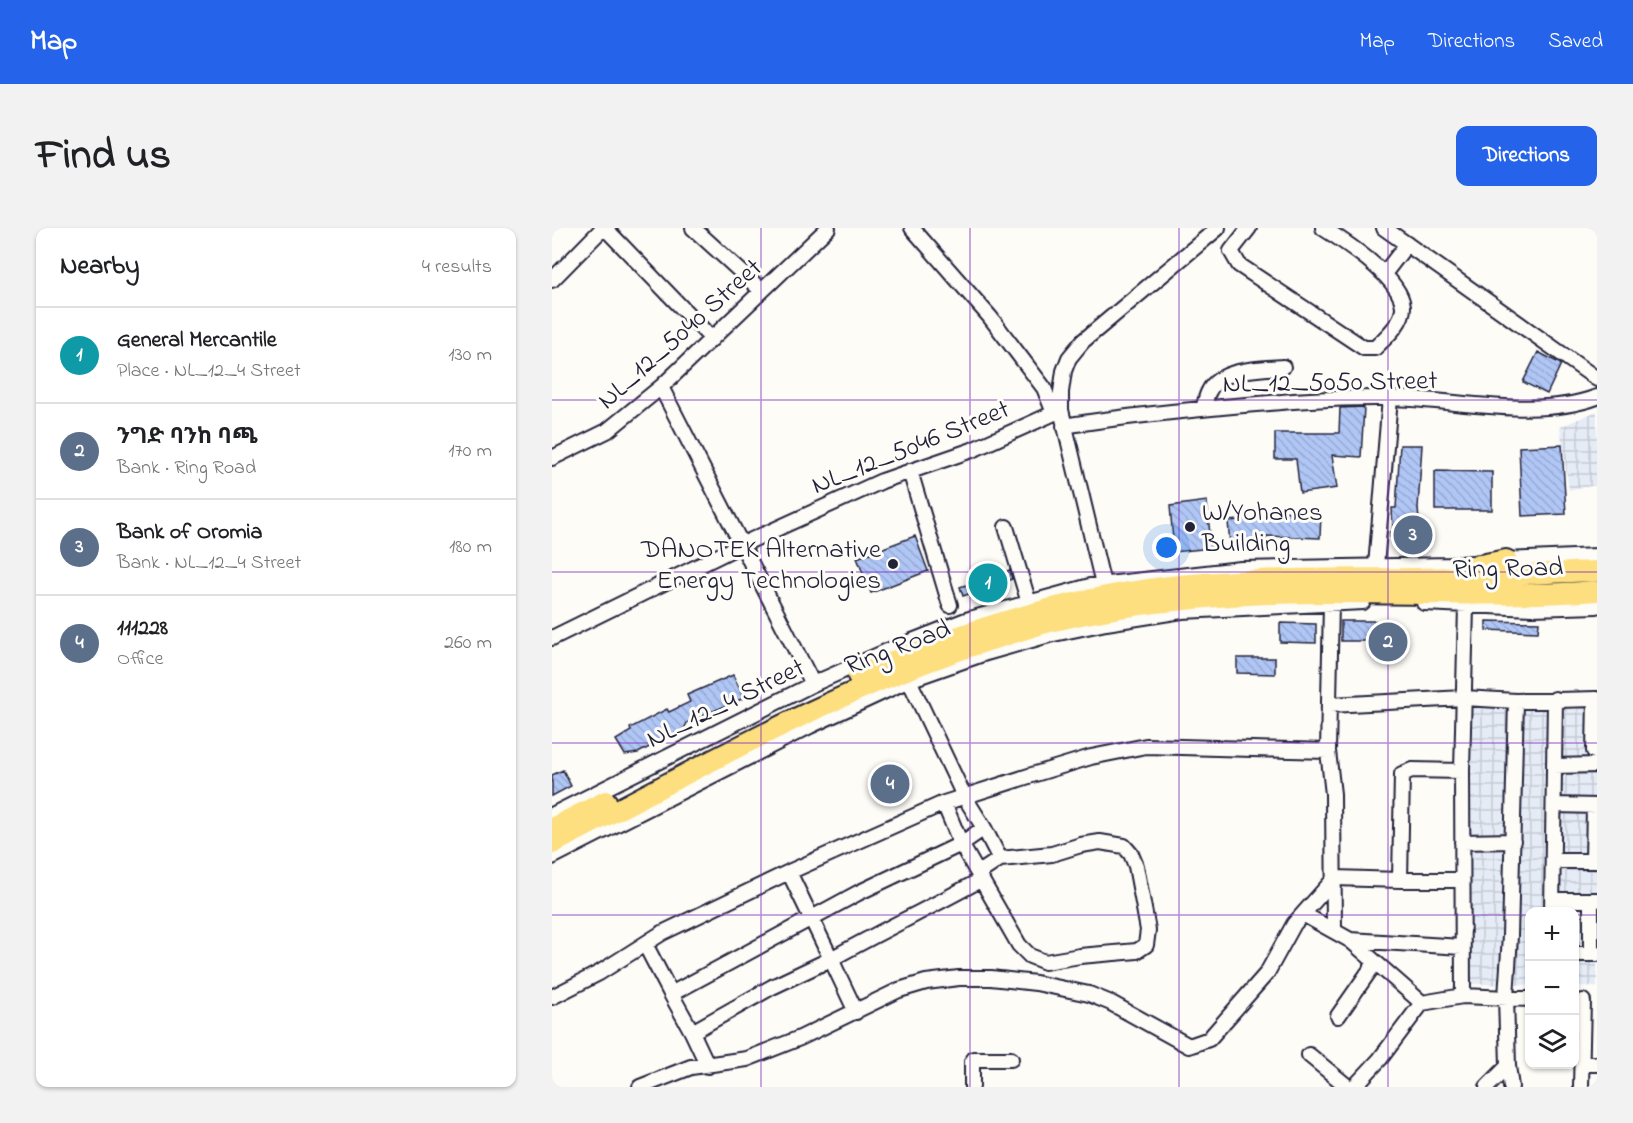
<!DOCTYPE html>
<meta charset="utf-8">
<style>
:root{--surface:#fff;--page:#f2f2f2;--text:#202124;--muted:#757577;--line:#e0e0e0;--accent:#2563eb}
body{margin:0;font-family:"Indie Flower","Noto Sans Ethiopic",sans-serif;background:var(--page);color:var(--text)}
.controls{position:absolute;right:18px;bottom:18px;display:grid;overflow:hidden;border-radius:12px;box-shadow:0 2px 4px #0004}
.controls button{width:54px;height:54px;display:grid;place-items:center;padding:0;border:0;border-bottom:2px solid var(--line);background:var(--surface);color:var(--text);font:30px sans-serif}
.you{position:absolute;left:615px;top:320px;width:21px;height:21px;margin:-15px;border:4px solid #fff;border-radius:50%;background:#1a73e8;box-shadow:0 0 0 9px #1a73e833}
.badge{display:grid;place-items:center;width:39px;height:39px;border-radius:50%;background:var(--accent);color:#fff;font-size:20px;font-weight:700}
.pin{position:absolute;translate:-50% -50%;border:3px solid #fff;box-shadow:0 2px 6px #0006}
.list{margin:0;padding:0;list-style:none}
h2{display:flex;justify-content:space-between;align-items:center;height:78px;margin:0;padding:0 24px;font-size:26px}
h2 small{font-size:20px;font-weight:400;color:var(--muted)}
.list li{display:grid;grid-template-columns:39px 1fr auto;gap:18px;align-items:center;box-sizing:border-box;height:96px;padding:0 24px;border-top:2px solid var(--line)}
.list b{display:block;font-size:22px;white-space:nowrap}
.list p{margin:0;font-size:20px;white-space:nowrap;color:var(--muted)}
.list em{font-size:20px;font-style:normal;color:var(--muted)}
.icon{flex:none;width:33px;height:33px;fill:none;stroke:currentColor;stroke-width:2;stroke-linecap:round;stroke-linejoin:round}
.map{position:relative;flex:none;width:1045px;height:859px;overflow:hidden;border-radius:12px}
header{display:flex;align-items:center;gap:36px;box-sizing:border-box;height:84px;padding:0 30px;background:var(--accent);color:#fff}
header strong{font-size:28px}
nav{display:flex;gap:33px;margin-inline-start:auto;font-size:21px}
.intro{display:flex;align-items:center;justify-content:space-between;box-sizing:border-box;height:144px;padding:0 36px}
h1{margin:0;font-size:42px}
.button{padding:15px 27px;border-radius:12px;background:var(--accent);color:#fff;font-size:21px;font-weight:700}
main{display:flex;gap:36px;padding:0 36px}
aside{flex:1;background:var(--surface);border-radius:12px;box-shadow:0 2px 4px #0004}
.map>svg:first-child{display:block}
</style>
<header>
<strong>Map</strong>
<nav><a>Map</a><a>Directions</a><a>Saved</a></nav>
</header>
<div class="intro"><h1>Find us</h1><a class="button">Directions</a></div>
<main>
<aside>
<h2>Nearby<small>4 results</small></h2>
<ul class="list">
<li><span class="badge" style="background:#0f9aa8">1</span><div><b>General Mercantile</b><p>Place · NL_12_4 Street</p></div><em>130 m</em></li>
<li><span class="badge" style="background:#5c6f8a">2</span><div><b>ንግድ ባንከ ባጫ</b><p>Bank · Ring Road</p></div><em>170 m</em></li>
<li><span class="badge" style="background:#5c6f8a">3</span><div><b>Bank of Oromia</b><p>Bank · NL_12_4 Street</p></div><em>180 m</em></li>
<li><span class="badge" style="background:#5c6f8a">4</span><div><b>111228</b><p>Office</p></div><em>260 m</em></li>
</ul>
</aside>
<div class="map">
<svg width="1045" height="859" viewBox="0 0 1045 859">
<defs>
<pattern id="industrial-grid" width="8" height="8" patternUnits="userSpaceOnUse" patternTransform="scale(1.5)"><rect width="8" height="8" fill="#e6ecf6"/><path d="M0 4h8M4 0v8" fill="none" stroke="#c5cad4"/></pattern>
<pattern id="building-back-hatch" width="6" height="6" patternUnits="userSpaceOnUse" patternTransform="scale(1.5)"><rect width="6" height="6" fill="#b0c6f5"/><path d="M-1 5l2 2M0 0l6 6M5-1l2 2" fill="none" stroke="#97aad3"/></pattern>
</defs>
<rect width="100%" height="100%" fill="#fdfcf7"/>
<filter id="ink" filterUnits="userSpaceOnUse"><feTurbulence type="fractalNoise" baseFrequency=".0167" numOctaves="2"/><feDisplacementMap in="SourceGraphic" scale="12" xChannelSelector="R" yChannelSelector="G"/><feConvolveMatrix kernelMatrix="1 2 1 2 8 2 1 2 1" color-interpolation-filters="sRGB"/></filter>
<g filter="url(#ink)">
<path fill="url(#industrial-grid)" d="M 1045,183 L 1045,257 L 1017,262 L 1008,199 Z
M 920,479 L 1045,481 L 1045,759 L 1023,758 L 1023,684 L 978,684 L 977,757 L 917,756 Z"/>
<path fill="url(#building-back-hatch)" stroke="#22223b" stroke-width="1.5" d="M 986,124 L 1009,136 L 995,166 L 971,154 Z
M 812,179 L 809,229 L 780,227 L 785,260 L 748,265 L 744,231 L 723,231 L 723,205 L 787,205 L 788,180 Z
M 848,217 L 870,217 L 866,280 L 868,307 L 845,308 L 842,311 L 838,309 L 838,304 L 841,303 L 840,280 L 844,280 Z
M 1010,217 L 1014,286 L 970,288 L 967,219 Z
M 883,243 L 940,244 L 940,282 L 883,282 Z
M 655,273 L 659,320 L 622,324 L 618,278 Z
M 724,283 L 769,285 L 768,310 L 714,308 L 714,314 L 678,317 L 676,293 L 724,289 Z
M 363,308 L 376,343 L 319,365 L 305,330 Z
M 458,342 L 460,351 L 411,368 L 408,359 Z
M 789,393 L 824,393 L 824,413 L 789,413 Z
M 934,393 L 987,394 L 986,404 L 934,402 Z
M 728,395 L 764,396 L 764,415 L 728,414 Z
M 685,430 L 723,430 L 723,446 L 685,445 Z
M 181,447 L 192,470 L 145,490 L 145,488 L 135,495 L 132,501 L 86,525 L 73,527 L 64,512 L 79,503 L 78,500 L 115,481 L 117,484 L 138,474 L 135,467 Z
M 11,542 L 19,558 L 0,568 L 0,547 Z"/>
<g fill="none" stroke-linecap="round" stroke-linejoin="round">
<g stroke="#22223b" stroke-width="18">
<path id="minor" d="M 53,0 L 160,111
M 141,0 L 210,63
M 360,0 L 438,89 L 492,160 L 502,185
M 697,0 L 679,23 L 687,37 L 812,120 L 823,120 C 833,110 852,94 851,78 C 848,49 793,14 771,0
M 832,0 L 1045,151
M 832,46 L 855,16
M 0,52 L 51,0
M 109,159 L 261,456
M 651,181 C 653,175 654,168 657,163 C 667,141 711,140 731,139
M 512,198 C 565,189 617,184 670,179 C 726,174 782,169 838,170 C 903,171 983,192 1045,169
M 0,230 L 55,203 L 109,159 L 276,0
M 358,243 L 398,377
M 454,299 L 477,375
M 824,338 L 838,170
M 551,356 L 509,182 L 509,164 L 512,143 L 517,130 L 531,113 L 666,0
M 872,375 L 980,380 L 1045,378
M 914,378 L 910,543 L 911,768 L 978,771
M 0,410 L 191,316 L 330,253 L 420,222 L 509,182
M 357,452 L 412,568 L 432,600 L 448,631
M 1043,471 L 1042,523 L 1045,523
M 778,477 L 912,470 L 964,473 L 1045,471
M 776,523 L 781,566 L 782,703
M 1002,538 L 1045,537
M 392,575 L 409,616 L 467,717 L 478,728 L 493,734 L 528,728 L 585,723 L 594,717 L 596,702 L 584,638 L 579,626 L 572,618 L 548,614 L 529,617 L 500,626 L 448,631 L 427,645
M 1003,577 L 1045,578
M 0,587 L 261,456 L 340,421 L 414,392 L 538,358 L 689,341 L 898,337 L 954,332 L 1045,328
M 910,614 L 961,613
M 0,629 L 258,498 L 357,452 L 434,425 L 497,407 L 554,395 L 630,383 L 811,374
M 1002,633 L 1045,633
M 1041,633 L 1042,578
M 848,652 L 909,652
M 1000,672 L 1045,672
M 1000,684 L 1003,471
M 751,686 L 798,712 L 870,775 L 911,768
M 798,712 L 910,719
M 93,716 L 119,766
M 1023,726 L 1045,726
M 1039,726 L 1039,672
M 0,769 L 47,745 L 110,705 L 237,644 L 392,575 L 480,547 L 539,529 L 594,518 L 776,523 L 779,375
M 304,784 L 279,731 C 329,703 380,679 430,651
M 786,788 L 823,735
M 140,804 L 119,766 L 306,665 L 409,616 L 432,600
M 757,827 L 796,859
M 1030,836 L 1045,836
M 156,838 L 140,804 L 220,759 L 279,731 L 237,644
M 88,859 L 139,839 L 195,831 L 248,810 L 347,762 L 374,754 L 407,750 L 439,750 L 484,755 L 537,766 L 559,775 L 637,818 L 657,811 L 715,745 L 742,696 L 783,650 L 848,652 L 850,546 L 860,542 L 910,543
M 420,859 L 420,834 L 422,831 L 459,831
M 802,859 L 828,831 L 870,775
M 935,859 L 956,838
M 959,859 L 956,838 L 954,769 L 958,708 L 964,473
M 1029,859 L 1031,773"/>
</g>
<g stroke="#22223b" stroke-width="24">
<path id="highway" d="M 923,338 L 954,332
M 306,448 C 403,405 504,373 610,359 C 694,349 779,351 864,350 C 924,349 985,345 1045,343
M 0,600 L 54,573
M 0,616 C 143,543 285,460 439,412 C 460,406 481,398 502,393 C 548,382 596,375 643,371 C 777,357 911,373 1045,363"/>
</g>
<use href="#minor" stroke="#fdfcf7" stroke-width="14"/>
<use href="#highway" stroke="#fddf80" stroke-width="20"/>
</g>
</g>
<path fill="none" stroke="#7b2cbf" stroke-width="1.5" stroke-opacity="0.55" d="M 209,0 L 209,859M 418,0 L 418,859M 627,0 L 627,859M 836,0 L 836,859M 0,172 L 1045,172M 0,344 L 1045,344M 0,515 L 1045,515M 0,687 L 978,687M 1023,687 L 1045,687"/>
<g fill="#22223b" stroke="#fdfcf7" stroke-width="2">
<circle cx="638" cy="299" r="6"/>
<circle cx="341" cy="336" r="6"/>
</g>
<g text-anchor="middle" stroke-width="6" stroke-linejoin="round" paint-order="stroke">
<g font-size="27" fill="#22223b" stroke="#fdfcf7">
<text transform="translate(127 105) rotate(-42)" y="9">NL_12_5040 Street</text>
<text transform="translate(778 153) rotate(-1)" y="9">NL_12_5050 Street</text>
<text transform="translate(358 218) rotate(-22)" y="9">NL_12_5046 Street</text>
<text transform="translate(956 339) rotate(-1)" y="9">Ring Road</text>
<text transform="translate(345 418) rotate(-21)" y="9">Ring Road</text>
<text transform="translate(173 474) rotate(-26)" y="9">NL_12_4 Street</text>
</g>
<g font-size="27" fill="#22223b" stroke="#fdfcf7" text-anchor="start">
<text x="650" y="292">W/Yohanes<tspan x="650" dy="31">Building</tspan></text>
<text x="329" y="329" text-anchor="end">DANOTEK Alternative<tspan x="329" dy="31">Energy Technologies</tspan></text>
</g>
</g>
</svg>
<div class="controls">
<button>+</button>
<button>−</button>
<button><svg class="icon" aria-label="layers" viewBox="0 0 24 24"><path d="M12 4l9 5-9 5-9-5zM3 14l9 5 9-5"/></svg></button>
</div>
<div class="you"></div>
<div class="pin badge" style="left:436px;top:355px;background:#0f9aa8">1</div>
<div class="pin badge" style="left:836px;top:414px;background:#5c6f8a">2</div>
<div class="pin badge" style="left:861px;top:307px;background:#5c6f8a">3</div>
<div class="pin badge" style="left:338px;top:556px;background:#5c6f8a">4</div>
</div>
</main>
